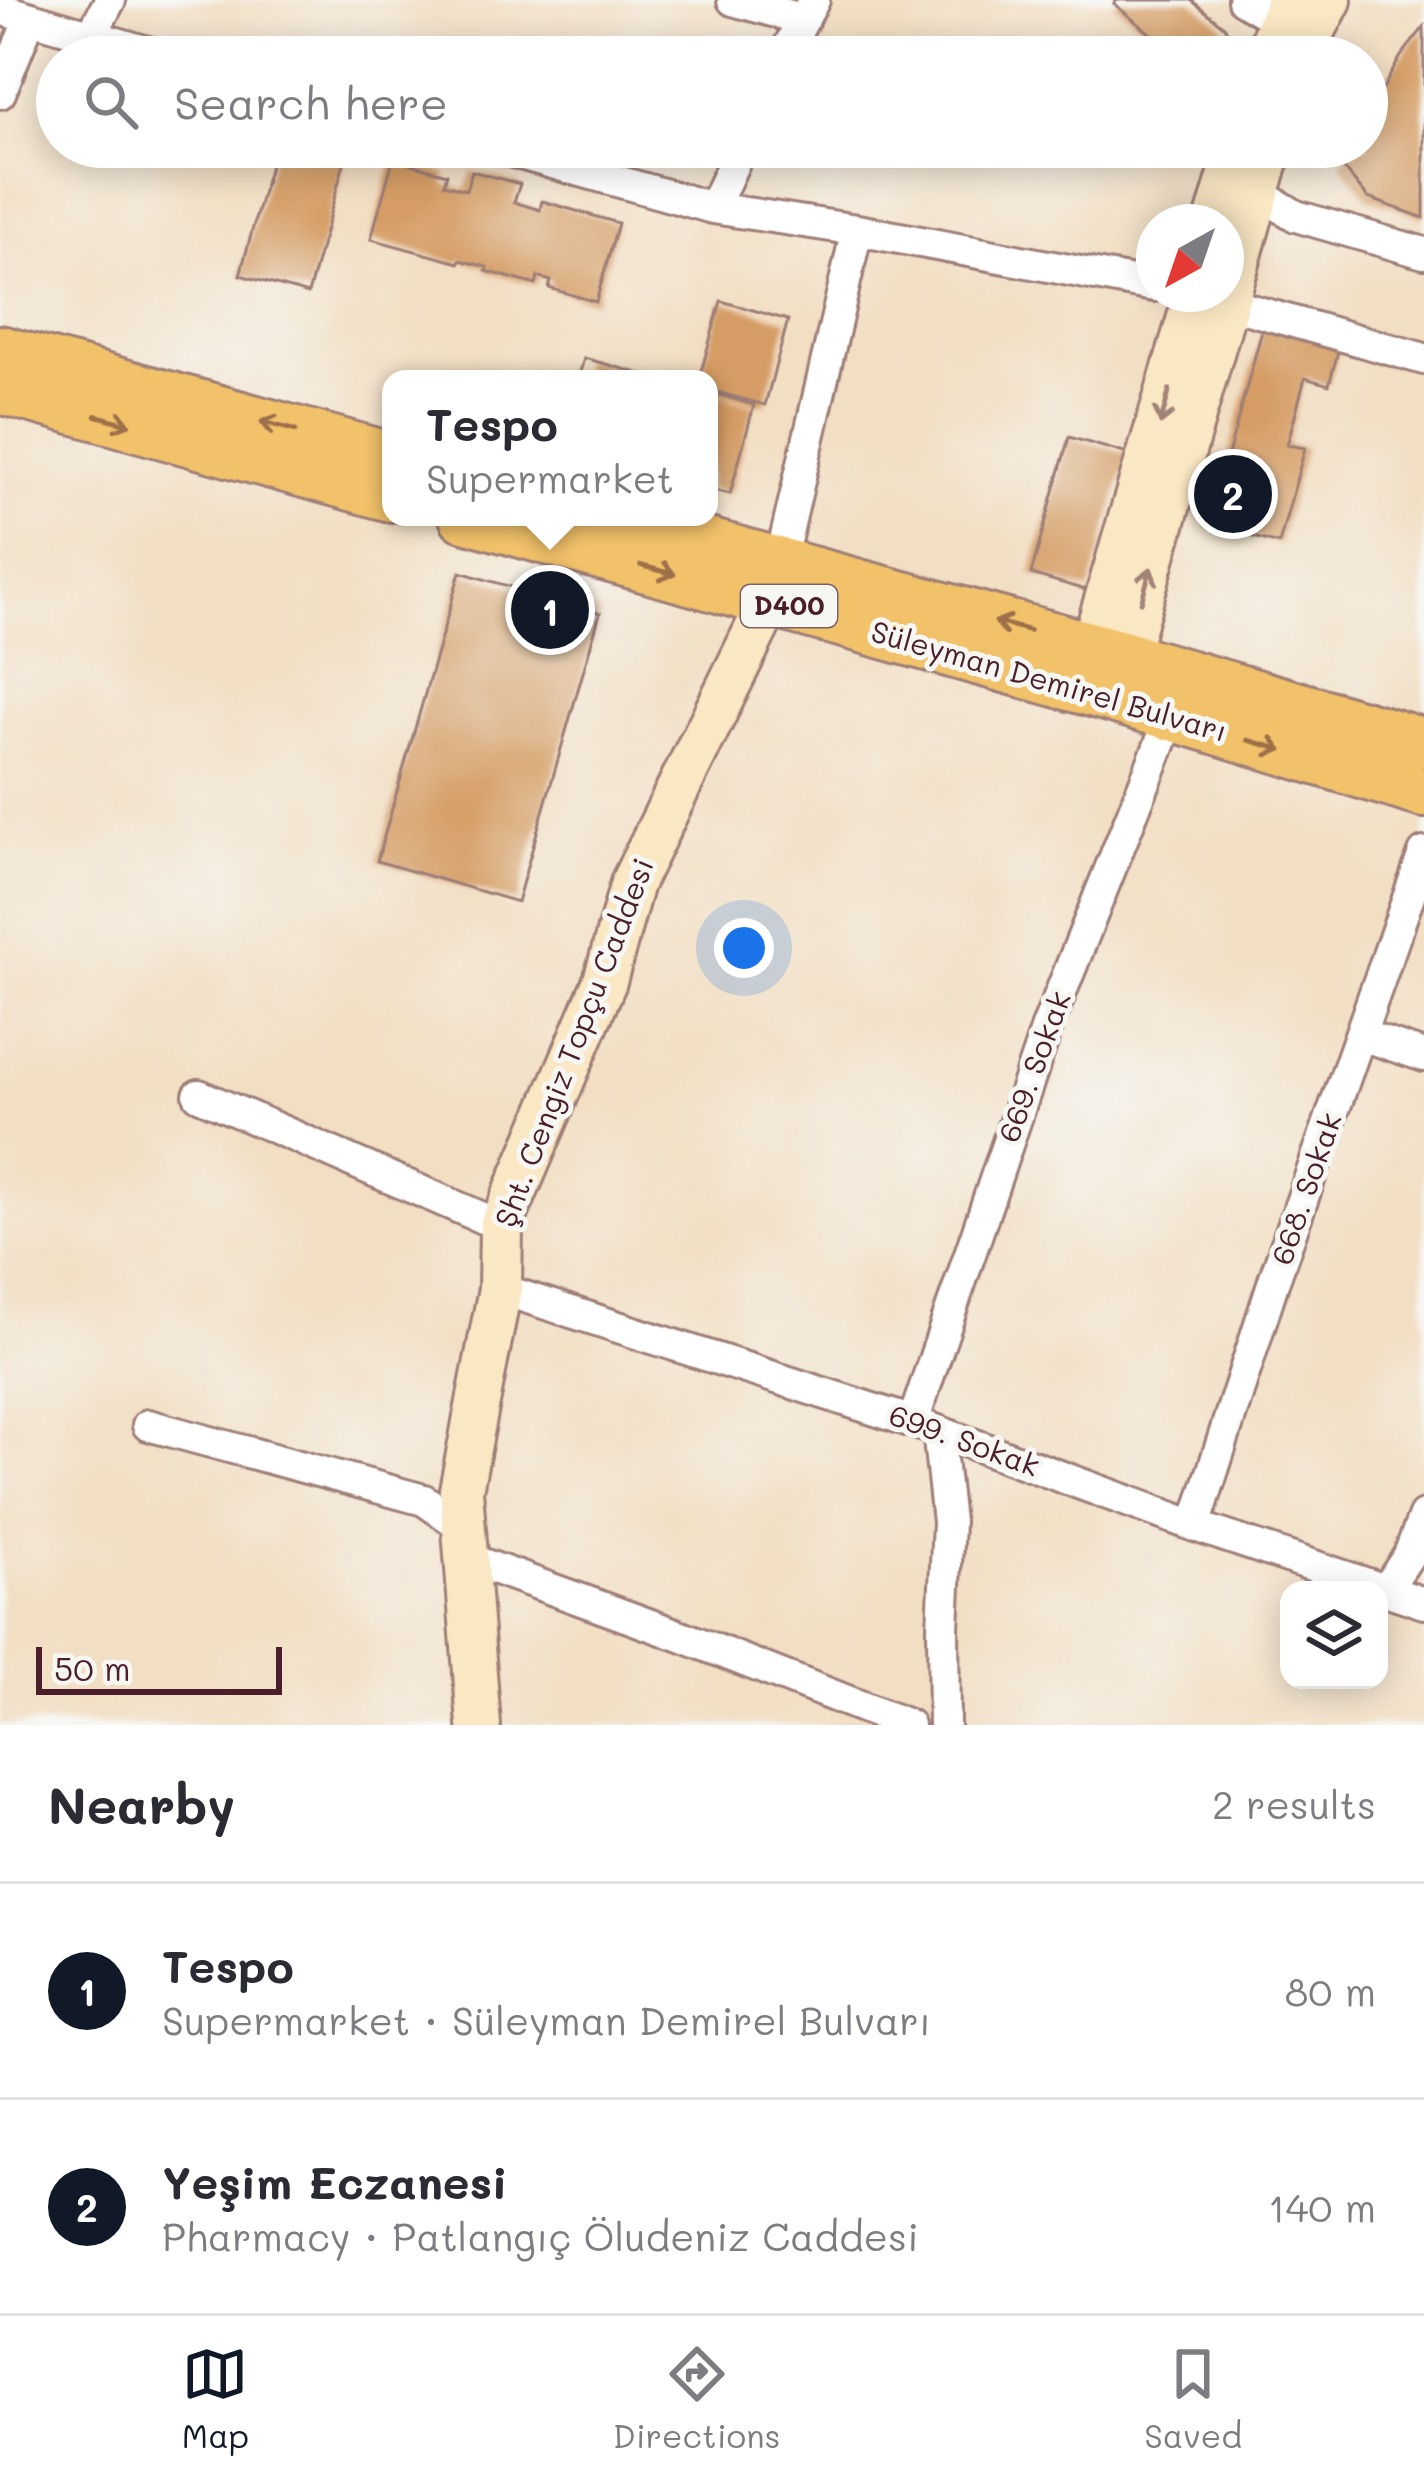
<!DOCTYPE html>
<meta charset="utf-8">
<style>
:root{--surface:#fff;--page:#f2f2f3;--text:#2b2b33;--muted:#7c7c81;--line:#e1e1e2;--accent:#111827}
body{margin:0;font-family:Mali,sans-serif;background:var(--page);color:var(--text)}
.controls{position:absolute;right:36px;bottom:36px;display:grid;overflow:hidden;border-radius:24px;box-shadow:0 6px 30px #0003}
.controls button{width:108px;height:108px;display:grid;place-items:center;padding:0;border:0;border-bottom:3px solid var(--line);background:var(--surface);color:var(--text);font:60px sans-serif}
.compass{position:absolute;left:1136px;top:204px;width:108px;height:108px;border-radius:50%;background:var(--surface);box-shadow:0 6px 30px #0003;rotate:220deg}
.scale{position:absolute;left:36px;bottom:30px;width:246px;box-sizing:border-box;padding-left:12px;border:6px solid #4a1f2b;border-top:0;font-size:33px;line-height:42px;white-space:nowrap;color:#4a1f2b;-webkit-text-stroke:9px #f6f6f2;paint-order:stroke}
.you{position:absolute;left:744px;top:948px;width:42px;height:42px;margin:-30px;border:9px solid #fff;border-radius:50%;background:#1a73e8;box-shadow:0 0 0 18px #1a73e833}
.badge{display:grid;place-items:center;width:78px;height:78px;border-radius:50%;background:var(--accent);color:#fff;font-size:39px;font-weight:700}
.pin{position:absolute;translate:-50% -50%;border:6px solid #fff;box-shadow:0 3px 12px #0006}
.popup{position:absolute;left:382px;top:370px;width:336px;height:156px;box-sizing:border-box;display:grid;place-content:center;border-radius:24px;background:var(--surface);filter:drop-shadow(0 3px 9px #0005);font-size:39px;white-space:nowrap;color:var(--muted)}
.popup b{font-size:45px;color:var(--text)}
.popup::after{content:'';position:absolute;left:50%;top:100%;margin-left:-24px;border:24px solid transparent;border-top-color:var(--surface)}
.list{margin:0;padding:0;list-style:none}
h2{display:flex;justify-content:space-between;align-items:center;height:156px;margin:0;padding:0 48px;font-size:51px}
h2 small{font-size:39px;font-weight:400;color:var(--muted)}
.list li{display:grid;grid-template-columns:78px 1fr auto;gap:36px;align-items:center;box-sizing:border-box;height:216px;padding:0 48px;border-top:3px solid var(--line)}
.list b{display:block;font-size:45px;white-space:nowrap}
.list p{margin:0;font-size:39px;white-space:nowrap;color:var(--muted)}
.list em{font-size:39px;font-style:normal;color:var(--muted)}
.icon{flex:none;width:66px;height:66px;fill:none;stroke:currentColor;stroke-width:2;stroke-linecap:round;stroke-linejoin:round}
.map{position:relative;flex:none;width:1424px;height:1725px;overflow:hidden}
.search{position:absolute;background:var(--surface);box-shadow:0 6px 30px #0003;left:36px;right:36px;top:36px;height:132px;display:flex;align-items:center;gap:30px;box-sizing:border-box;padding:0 42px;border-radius:66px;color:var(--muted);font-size:45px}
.sheet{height:588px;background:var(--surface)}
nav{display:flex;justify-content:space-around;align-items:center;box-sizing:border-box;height:168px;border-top:3px solid var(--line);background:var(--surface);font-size:33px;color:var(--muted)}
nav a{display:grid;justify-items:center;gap:6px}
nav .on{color:var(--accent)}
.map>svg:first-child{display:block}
</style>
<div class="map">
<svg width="1424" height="1725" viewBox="0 0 1424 1725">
<rect width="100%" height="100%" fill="#f6f6f2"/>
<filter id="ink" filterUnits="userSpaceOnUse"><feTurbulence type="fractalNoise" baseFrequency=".00833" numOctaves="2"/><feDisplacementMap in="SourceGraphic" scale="24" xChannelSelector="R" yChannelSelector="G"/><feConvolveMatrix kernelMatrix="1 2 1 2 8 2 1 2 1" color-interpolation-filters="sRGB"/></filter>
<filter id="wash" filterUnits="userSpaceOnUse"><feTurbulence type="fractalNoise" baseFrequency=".004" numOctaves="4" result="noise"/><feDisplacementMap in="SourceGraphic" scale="48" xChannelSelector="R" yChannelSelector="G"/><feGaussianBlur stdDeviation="2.7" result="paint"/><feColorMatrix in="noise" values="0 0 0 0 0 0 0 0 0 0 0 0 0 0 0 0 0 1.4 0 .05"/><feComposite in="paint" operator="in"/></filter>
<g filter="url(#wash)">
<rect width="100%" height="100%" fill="#f2dec3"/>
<g id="blocks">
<path fill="#d59d65" d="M 1117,0 L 1191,0 L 1225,27 L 1231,41 L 1226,57 L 1143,57 L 1151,34 L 1114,4 Z
M 1424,27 L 1424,218 L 1368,198 L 1341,165 L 1351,147 L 1367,147 L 1367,117 L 1401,56 Z
M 275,147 L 303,147 L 345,159 L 308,294 L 240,275 Z
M 393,159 L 447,174 L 444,184 L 466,190 L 472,171 L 520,184 L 514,202 L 540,210 L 542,201 L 618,223 L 596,302 L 549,288 L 551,281 L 538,277 L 536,285 L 486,271 L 487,267 L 460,260 L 459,263 L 371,239 Z
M 721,301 L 788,320 L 765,405 L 709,390 L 709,379 L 699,379 Z
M 1264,323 L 1340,344 L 1329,385 L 1305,378 L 1287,445 L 1305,448 L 1279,544 L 1209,525 Z
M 584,358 L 656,378 L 655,379 L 578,379 Z
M 709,392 L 754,405 L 730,494 L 709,489 Z
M 1069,437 L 1128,454 L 1089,591 L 1031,574 Z
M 460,572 L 600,613 L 517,902 L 377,861 Z"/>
</g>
</g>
<g filter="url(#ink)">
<use href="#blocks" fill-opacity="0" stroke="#9e7e77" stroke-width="3"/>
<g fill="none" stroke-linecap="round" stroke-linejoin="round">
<g stroke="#9e7e77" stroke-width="36">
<path id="street" d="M 733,0 L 801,19
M 1243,0 L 1279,21
M 0,9 L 165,57
M 92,34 L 110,0
M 783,57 L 814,0
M 0,93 L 30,18
M 495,147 L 713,208 L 857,230 L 1154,286
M 1257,192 L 1296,216 L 1424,253
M 713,208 L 741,147
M 1227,303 L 1424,359
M 780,563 L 857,230
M 1361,1035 L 1424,1056
M 199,1095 L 501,1226
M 500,1289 L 913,1422 L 1195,1526 L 1424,1603
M 913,1422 L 1047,1027 L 1171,717
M 148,1425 L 424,1500 L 463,1527
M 938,1431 L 948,1522 L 943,1628 L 944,1725
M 1195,1526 L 1275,1277 L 1424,853
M 466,1558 L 681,1636 L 908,1725
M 1385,1591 L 1409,1555 L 1424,1516"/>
</g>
<g stroke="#9e7e77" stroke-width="48">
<path id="secondary" d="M 1265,57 L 1289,0
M 1300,57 L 1330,0
M 1216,222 L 1238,147
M 1083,678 L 1196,294
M 1117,685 L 1271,147
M 479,1725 L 461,1490 L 500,1289 L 501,1226 L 605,981 L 632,883 L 770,601"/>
</g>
<g stroke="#9e7e77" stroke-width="54">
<path id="primary" d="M 0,350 L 391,457
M 0,389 L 391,497
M 464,517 L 1113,698 L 1424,793
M 612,517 L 1125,656 L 1424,743"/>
</g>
<use href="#street" stroke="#fff" stroke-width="30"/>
<use href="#secondary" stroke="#fae7c3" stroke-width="42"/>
<use href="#primary" stroke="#f2c26a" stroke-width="48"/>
</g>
<defs><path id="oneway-shaft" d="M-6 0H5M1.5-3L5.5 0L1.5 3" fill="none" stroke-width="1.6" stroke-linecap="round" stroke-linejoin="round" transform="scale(3)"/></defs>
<g stroke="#a28377">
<use href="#oneway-shaft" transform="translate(1165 407) rotate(105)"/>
<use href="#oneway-shaft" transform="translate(1146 585) rotate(-74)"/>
</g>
<g stroke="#9e704a">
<use href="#oneway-shaft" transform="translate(113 420) rotate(15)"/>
<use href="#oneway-shaft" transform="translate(278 426) rotate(-165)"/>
<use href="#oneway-shaft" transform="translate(658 570) rotate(15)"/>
<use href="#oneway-shaft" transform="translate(1012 626) rotate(-165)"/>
<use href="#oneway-shaft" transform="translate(1265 745) rotate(16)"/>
</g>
</g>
<g text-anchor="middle" stroke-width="10" stroke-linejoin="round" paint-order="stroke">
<rect fill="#f6f6f2" stroke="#7e6067" stroke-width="3" x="741" y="585" width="96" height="42" rx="9"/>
<g font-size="27" font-weight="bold" fill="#4a1f2b">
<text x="789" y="615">D400</text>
</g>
<g font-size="30" fill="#4a1f2b" stroke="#f6f6f2">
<text transform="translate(1049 682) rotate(16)" y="10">Süleyman Demirel Bulvarı</text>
<text transform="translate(575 1043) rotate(-69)" y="10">Şht. Cengiz Topçu Caddesi</text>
<text transform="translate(1035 1067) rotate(-70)" y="10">669. Sokak</text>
<text transform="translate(1307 1189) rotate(-71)" y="10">668. Sokak</text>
<text transform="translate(964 1441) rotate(20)" y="10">699. Sokak</text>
</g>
</g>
</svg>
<div class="controls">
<button><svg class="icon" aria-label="layers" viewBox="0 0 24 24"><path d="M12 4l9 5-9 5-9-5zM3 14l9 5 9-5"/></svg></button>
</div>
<svg class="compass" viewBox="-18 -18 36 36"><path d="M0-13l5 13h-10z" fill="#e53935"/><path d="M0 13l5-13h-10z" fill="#7c7c81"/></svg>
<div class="scale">50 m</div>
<div class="you"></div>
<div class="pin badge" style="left:550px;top:610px">1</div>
<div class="popup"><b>Tespo</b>Supermarket</div>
<div class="pin badge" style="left:1233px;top:494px">2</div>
<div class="search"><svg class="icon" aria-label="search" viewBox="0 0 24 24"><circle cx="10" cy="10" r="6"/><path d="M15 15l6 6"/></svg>Search here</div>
</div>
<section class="sheet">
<h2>Nearby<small>2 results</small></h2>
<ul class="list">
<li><span class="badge">1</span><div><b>Tespo</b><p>Supermarket · Süleyman Demirel Bulvarı</p></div><em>80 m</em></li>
<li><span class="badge">2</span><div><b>Yeşim Eczanesi</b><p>Pharmacy · Patlangıç Öludeniz Caddesi</p></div><em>140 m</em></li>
</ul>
</section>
<nav>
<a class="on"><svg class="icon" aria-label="map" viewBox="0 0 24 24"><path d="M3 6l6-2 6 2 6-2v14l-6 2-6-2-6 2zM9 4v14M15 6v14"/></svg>Map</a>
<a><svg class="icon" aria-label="directions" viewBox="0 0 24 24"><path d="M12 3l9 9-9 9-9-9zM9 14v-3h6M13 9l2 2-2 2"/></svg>Directions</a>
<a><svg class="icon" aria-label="saved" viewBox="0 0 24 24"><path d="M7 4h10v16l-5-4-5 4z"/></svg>Saved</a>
</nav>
